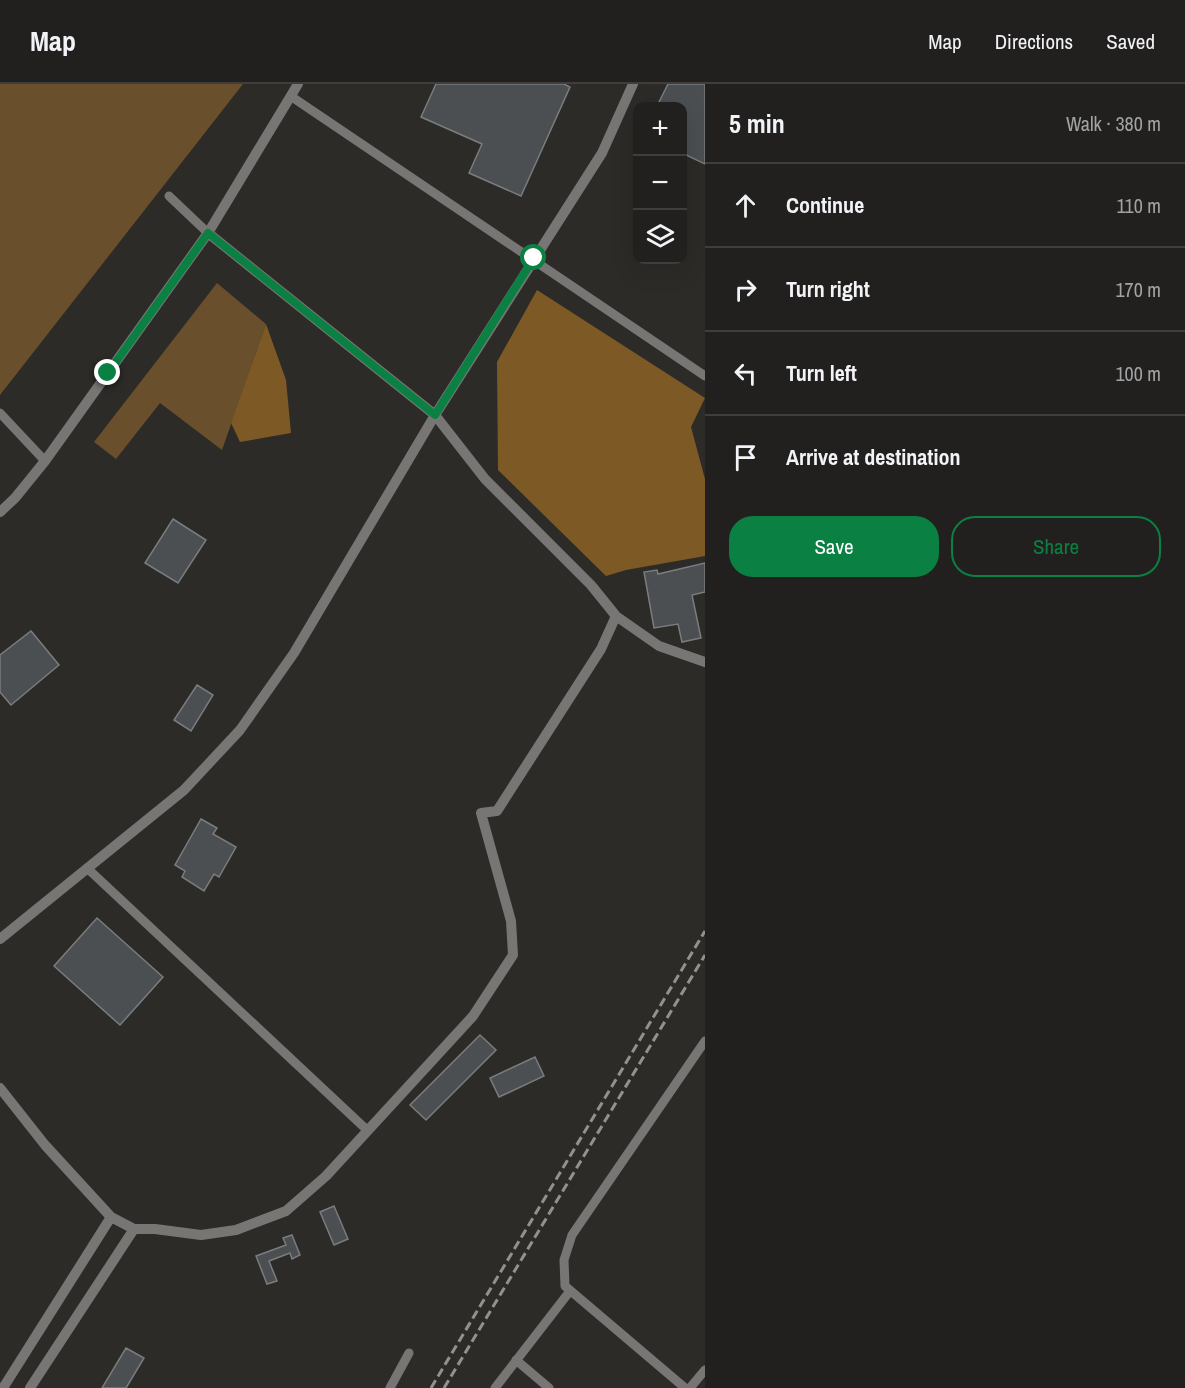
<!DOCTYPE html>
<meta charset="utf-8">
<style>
:root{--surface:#22201e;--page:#2a2827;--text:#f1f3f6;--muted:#a2a3a4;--line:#3f3e3c;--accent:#0b8043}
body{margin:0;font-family:"Archivo Narrow",sans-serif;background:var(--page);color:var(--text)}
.controls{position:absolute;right:18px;top:18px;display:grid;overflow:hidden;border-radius:12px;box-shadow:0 6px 24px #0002}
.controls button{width:54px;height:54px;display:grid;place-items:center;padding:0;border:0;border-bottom:2px solid var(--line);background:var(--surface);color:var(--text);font:30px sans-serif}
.stop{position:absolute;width:18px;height:18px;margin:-14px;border:4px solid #0b8043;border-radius:50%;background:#fff}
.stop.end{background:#0b8043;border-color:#fff;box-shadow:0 2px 6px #0008}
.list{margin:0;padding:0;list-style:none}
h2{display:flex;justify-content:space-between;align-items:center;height:78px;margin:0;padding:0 24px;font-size:26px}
h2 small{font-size:20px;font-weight:400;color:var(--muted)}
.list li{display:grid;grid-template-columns:39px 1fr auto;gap:18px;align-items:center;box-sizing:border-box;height:84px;padding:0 24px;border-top:2px solid var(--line)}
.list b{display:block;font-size:22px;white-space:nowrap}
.list em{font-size:20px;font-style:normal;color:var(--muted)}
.actions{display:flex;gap:12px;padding:18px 24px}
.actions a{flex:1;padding:14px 0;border:2px solid var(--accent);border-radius:24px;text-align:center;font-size:21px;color:var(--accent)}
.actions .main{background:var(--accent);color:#fff}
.icon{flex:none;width:33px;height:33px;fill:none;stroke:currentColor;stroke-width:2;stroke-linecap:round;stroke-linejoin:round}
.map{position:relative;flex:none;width:705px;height:1304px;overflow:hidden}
header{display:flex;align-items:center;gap:36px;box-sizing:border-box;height:84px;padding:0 30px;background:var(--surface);border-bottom:2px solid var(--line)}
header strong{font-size:28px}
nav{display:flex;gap:33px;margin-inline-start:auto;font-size:21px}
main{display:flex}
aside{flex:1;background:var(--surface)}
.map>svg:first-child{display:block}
</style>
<header>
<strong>Map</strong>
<nav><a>Map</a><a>Directions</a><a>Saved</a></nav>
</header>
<main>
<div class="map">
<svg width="705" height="1304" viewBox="0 0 705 1304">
<rect width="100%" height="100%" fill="#2d2b28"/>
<path fill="#694f2c" d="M 0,0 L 243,0 L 0,311 Z
M 217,199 L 266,240 L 222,366 L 160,319 L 116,375 L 94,358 Z"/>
<path fill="#7d5925" d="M 537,206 L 705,314 L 691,343 L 705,395 L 705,472 L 626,486 L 606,492 L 498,386 L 497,278 Z
M 266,240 L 286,296 L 291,349 L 240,358 L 231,339 Z"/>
<path fill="#4b4f51" stroke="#797d7f" stroke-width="1.5" d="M 436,0 L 564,0 L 570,3 L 521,112 L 469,89 L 482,60 L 421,33 Z
M 668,0 L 705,0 L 705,80 L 682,69 L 682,22 L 657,22 Z
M 173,435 L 206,456 L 178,499 L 145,479 Z
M 705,479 L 705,508 L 692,511 L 701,554 L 682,558 L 678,540 L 654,544 L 644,488 L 657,486 L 658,490 Z
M 31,547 L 59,581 L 11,621 L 0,608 L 0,571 Z
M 197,601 L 213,611 L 191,647 L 174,636 Z
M 201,735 L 217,744 L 213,750 L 236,763 L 219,793 L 214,790 L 204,807 L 182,793 L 185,787 L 175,781 Z
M 97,834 L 163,893 L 120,941 L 54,882 Z
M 480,951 L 496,966 L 426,1036 L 410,1021 Z
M 535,973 L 544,992 L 499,1013 L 490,994 Z
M 334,1122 L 348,1155 L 334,1161 L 320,1128 Z
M 292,1151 L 300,1171 L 292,1175 L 290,1169 L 269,1177 L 277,1197 L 267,1200 L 256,1172 L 286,1161 L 283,1154 Z
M 126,1264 L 144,1274 L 126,1304 L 102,1304 Z"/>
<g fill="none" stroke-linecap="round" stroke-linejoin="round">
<path stroke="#787675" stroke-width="9" d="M 292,13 L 705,292
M 169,112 L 208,149
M 0,329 L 45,377
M 87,784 L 367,1046
M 516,1276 L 549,1304
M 390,1304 L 409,1269
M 495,1304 L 570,1207
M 685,1304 L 565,1202 L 564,1176 L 572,1151 L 705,957
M 690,1304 L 705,1286"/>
<path stroke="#787675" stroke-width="10" d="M 208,149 L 435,331 L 485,395 L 591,501 L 616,532 L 659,562 L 705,578
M 0,428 L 15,414 L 45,377 L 208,149 L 298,0
M 0,855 L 184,706 L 240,646 L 294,569 L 435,331 L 602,69 L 633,0
M 0,1004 L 45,1061 L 111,1133 L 134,1145 L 155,1145 L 201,1151 L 236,1146 L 286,1127 L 326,1092 L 473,932 L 513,871 L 511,837 L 481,729 L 497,727 L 601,565 L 616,532
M 3,1304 L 111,1133
M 30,1304 L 134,1145"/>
<path stroke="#93918f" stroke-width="3" stroke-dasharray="9 4.5" stroke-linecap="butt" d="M 431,1304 L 705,847
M 444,1304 L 705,871"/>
</g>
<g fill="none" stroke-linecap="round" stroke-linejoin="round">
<path stroke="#0b8043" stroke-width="8" d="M 108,289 L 208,149 L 435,331 L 534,174"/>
</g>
</svg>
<div class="controls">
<button>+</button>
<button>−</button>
<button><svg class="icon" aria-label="layers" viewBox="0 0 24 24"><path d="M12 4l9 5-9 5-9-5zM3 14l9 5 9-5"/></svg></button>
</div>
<div class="stop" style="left:534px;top:174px"></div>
<div class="stop end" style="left:108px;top:289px"></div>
</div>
<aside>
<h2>5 min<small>Walk · 380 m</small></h2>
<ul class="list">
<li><svg class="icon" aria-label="ahead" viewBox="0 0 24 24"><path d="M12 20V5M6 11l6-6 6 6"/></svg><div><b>Continue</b></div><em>110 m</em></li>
<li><svg class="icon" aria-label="right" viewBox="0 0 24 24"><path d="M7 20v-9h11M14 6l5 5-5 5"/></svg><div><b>Turn right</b></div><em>170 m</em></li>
<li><svg class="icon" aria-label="left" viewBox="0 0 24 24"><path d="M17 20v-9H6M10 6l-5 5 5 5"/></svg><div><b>Turn left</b></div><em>100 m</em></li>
<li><svg class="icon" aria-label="arrive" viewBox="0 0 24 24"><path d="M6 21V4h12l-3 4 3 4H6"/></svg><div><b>Arrive at destination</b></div></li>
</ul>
<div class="actions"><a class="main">Save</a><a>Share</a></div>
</aside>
</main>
